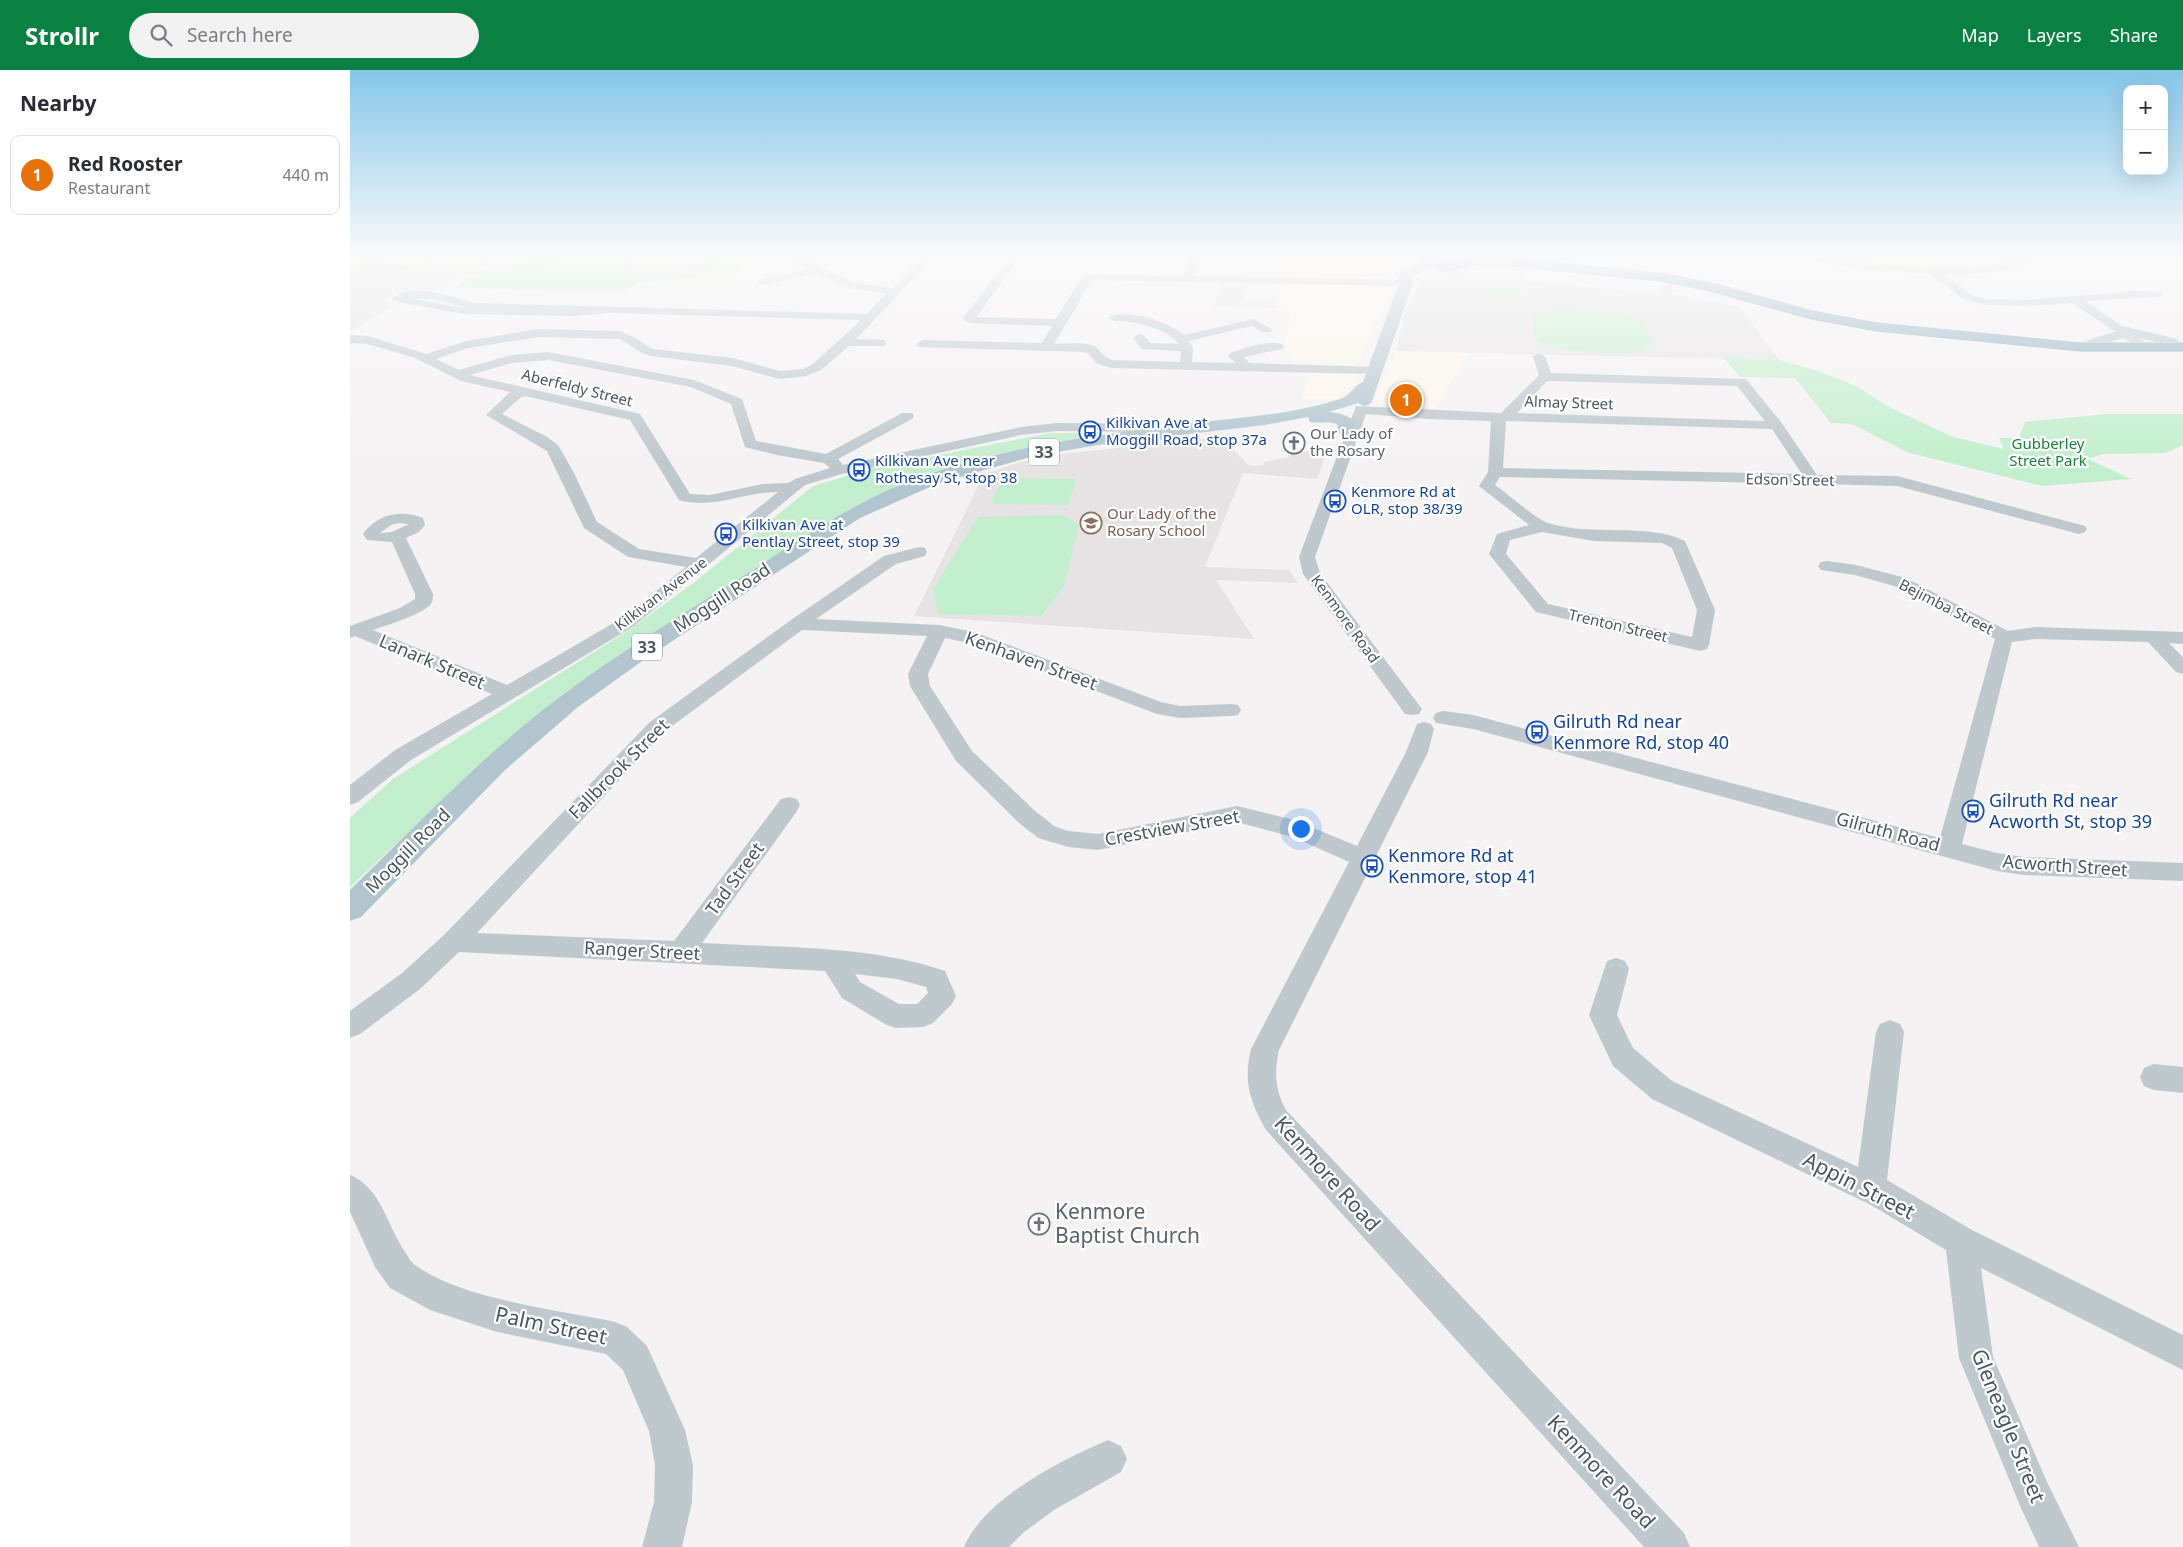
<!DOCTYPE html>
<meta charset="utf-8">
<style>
:root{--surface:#fff;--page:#f2f2f3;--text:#2b2b33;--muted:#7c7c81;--line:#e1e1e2;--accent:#0b8043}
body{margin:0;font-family:"Noto Sans",sans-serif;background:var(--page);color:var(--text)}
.controls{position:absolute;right:15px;top:15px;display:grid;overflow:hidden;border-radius:10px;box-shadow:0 5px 20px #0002}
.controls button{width:45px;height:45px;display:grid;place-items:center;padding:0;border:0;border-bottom:1px solid var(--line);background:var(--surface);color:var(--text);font:25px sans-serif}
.you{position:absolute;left:950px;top:758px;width:18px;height:18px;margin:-12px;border:4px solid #fff;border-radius:50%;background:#1a73e8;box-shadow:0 0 0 8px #1a73e833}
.badge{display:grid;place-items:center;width:32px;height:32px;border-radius:50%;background:var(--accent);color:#fff;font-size:16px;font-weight:700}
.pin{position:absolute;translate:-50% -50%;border:2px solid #fff;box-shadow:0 1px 5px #0006}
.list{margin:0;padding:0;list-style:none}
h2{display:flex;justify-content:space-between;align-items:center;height:65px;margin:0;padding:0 20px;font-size:21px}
h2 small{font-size:16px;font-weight:400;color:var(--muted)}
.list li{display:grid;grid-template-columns:32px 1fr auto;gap:15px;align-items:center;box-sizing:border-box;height:80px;margin:0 10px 10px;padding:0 10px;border:1px solid var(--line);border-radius:10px}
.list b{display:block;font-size:19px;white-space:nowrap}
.list p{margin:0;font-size:16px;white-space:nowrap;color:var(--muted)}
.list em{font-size:16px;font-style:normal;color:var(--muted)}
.icon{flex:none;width:28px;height:28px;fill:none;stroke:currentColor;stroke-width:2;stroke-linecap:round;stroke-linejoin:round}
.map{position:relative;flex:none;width:1833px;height:1477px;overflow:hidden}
header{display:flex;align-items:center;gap:30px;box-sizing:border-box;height:70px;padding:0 25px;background:var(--accent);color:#fff}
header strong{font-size:24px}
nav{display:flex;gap:28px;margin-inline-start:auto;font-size:18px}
.search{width:350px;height:45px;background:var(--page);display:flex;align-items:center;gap:12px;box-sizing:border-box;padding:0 18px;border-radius:28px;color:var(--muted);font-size:19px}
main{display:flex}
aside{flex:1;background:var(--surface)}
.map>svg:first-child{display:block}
</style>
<header>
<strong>Strollr</strong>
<div class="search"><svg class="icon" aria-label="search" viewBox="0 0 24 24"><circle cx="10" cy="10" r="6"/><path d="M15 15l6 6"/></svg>Search here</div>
<nav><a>Map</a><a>Layers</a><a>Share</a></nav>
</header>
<main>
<aside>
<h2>Nearby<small></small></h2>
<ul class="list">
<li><span class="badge" style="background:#e8710a">1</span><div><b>Red Rooster</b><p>Restaurant</p></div><em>440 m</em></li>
</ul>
</aside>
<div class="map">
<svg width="1833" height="1477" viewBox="0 0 1833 1477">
<rect width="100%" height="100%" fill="#f4f2f2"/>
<path fill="#fcf6ed" d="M 933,186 L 1048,186 L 1048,199 L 1013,208 L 931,208 Z
M 931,212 L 1042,215 L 1044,216 L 1024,256 L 1008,294 L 1005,296 L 943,294 L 935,278 L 941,241 L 926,240 Z
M 1047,281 L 1119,282 L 1086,338 L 1028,334 L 1024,330 Z
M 958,303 L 1007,304 L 1009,305 L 1000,323 L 985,329 L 952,329 Z"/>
<path fill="#e5e3e3" d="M 65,186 L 154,186 L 88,220 L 69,220 L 47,223 L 34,231 L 44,236 L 0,261 L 0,203 Z
M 1110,199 L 1134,209 L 1173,204 L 1172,206 L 1175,211 L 1307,223 L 1311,210 L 1323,211 L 1321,224 L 1390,237 L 1429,290 L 1047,281 L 1055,240 L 1070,213 L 1079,208 Z
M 872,212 L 899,213 L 894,230 L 927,231 L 926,238 L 864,237 Z
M 871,367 L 897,394 L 902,396 L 913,395 L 915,392 L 939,387 L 941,384 L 979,377 L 967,409 L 893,403 L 855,497 L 939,500 L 948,513 L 866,510 L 904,569 L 564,546 L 634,404 L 667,393 L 712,384 Z"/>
<path fill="#c3eecd" d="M 0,186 L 91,186 L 70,195 L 11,202 L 3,195 L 0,195 Z
M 103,186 L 141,186 L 122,196 L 85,194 Z
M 163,186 L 329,186 L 321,191 L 340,192 L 366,186 L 408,186 L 382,207 L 360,205 L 287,213 L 275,222 L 104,218 Z
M 1491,186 L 1645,186 L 1623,190 L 1598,189 L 1582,194 L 1554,195 Z
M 1130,214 L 1167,214 L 1174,227 L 1136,227 Z
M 1208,238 C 1237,238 1264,240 1291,250 L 1303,270 L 1295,279 L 1281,283 L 1253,283 L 1201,278 L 1194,275 L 1185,269 L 1182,248 L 1190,242 Z
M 1374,288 L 1429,290 L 1471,302 L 1504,315 L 1541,338 L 1603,367 L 1654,379 L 1649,368 L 1669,368 L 1675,352 L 1756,344 L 1833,344 L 1833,375 L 1815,383 L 1753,384 L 1738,389 L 1781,409 L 1692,416 L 1557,382 L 1502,354 L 1481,353 L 1445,308 L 1390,307 Z
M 700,363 L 746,363 L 743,367 L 646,384 L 585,402 L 501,439 L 217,621 L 126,699 L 0,817 L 0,748 L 43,709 L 282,558 L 346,511 L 463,416 L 523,398 Z
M 652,408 L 726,409 L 718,435 L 641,434 Z
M 713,445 L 729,455 L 714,516 L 691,546 L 588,544 L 583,519 L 628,447 Z"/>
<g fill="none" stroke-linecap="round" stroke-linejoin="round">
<path stroke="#92e4ea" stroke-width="2.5" d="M 282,186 L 286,188 L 275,195 L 289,202 L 297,203 L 347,197 L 384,186
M 16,194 L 83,202 L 123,203 L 244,186
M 0,198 L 48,186"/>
<g stroke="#7796aa" stroke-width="1">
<path id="highway" d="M 1072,186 L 1091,186 L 1083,191 L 1096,193 L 1124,187 L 1162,188 L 1317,204 L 1366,214 L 1462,241 L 1527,253 L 1730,273 L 1833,273 L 1833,281 L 1730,281 L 1527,261 L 1461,249 L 1359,221 L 1317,212 L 1162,196 L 1124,195 L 1096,201 L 1071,195 L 1069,192 Z"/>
</g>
<path fill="#bec8cd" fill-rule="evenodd" d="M 435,186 L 448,186 L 504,213 L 543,218 L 574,186 L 585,186 L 506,269 L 534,270 L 536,273 L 534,276 L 499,276 L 471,300 L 456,306 L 430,309 L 382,296 L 301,286 L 292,283 L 270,269 L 188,267 L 118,278 L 86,289 L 109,300 L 161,285 L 198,282 L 344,310 L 392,329 L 406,371 L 476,384 L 552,343 L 562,343 L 564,346 L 562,349 L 488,389 L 493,395 L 671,357 L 707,353 L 804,354 L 816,359 L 820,367 L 818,370 L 808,370 L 801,362 L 707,361 L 671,365 L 492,404 L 455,415 L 284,556 L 61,690 L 8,732 L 0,735 L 0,715 L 45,680 L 142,624 L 5,566 L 0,568 L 0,556 L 50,538 L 65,529 L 65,524 L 42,472 L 17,470 L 13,464 C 27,444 51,439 73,448 L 75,455 L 69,462 L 56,468 L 83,524 C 83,526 83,530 82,532 C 78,543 34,556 23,560 L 157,615 L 272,548 L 336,497 L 278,487 L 234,458 L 197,381 L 136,345 L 160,322 L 111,311 L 63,287 L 17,274 L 0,273 L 0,265 L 18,266 L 76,284 L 116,271 L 188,259 L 270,261 L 282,266 L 303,279 L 383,288 L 430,301 L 453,299 L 463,294 L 511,250 L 261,243 L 223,246 L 114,244 L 48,232 L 42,229 C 60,210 104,228 125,233 L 517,244 L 537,223 L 498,218 L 467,203 L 413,215 L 409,214 L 408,212 L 409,210 L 458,199 ZM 59,228 L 85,229 L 117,238 L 114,238 ZM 198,290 L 341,317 L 381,334 L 395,377 L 427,385 L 474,393 L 480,398 L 445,409 L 439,413 L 413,414 L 360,425 L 340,424 L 290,344 L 120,305 L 162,293 ZM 175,326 L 280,350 L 329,430 C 365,440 392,422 428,422 L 346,488 L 289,479 L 247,452 L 224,403 L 208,375 L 197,367 L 152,344 L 170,328 ZM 49,453 L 59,454 L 42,462 L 30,463 L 41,455 Z
M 661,186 L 671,186 L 626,247 L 706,249 L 732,207 L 741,204 L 834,206 L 840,186 L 850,186 L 844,206 L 1056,210 L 1061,213 L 1056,216 L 742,210 L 704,274 C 716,274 738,271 747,278 C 753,284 754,287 762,290 L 830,292 L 831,281 L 792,279 L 783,268 L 789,264 L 793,265 L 800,273 L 829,274 C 818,261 798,255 781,252 C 774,251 764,253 758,248 L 760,246 C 783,240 816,251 834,265 L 904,249 L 920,258 L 922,260 L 920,262 L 912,262 L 902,256 L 839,271 L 843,278 L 842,292 L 886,293 L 878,286 L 880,283 C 891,279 925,267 934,276 L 932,279 L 894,287 L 899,293 L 1027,297 L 1029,300 L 1023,304 L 761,298 L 746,293 L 738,283 L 733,282 L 568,277 L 566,274 L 572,270 L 692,273 L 702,256 L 620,253 L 616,252 L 613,248 Z
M 1143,186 L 1160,186 L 1136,194 L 1131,191 Z
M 1446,186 L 1468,186 L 1535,195 L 1602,198 L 1634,196 L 1658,192 L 1673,186 L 1687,186 C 1669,203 1619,205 1595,204 L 1621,225 L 1636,229 L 1679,230 L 1783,221 L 1811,222 L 1812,224 L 1811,226 L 1807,227 L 1735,231 L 1804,278 L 1798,282 L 1794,281 L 1722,233 L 1679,236 L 1636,235 L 1613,229 L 1581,204 L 1503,198 L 1451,189 Z
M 1189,283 L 1195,287 L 1201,303 L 1396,309 L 1431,352 L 1467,405 L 1547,406 L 1735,456 L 1737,459 L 1735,462 L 1729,464 L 1547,416 L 1470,414 L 1464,416 L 1458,414 L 1150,407 L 1145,415 C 1157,423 1187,450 1198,453 C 1242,467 1296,452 1335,471 L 1365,540 L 1359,575 L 1357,579 L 1350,581 L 1186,542 L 1139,484 L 1147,464 L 1179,455 L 1129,416 L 1138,402 L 1141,351 L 1078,349 L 1016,344 L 965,487 L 970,503 L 1072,639 L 1069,644 L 1062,645 L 1055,644 L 953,504 L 949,487 L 1006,336 L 1151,343 L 1189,305 L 1183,287 ZM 1199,311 L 1387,316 L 1415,351 L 1167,343 L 1196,312 ZM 1156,351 L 1422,359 L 1452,404 L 1153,398 ZM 1192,462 L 1244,471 L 1312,473 L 1322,478 L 1347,540 L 1342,567 L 1198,534 L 1156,484 L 1160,470 Z
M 569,477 L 575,478 L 577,482 L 575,486 L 546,494 L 466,549 L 589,555 L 624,562 L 811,632 L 830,636 L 881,634 L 888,635 L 891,640 L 888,645 L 881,646 L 830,648 L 807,644 L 619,573 L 595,568 L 578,604 L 580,616 L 622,681 L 684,740 L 704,756 L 718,761 L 748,764 L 887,736 L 944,750 L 1007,776 L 1056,682 L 1067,654 L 1074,652 L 1081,654 L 1084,659 L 1078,682 L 929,980 C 924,1002 925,1020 936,1040 L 1334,1463 L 1340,1477 L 1294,1477 L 916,1060 C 900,1031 893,1012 901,979 L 999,792 L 943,767 L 887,752 L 748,780 L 718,777 L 688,768 L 668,752 L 606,691 L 560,616 L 558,604 L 577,566 L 452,560 L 314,662 L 127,863 L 324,871 L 431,729 L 439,727 L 447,729 L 450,735 L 447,741 L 352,873 C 433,878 518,875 595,901 L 606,926 L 602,934 L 583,953 L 573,957 L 545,958 L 535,954 L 492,928 L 475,901 L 109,882 L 70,919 L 10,964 L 0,968 L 0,941 L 52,903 L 94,865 L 300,652 L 441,550 L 534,486 ZM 505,904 L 547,909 L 576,917 L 578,923 L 567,934 L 549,934 L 510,912 Z
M 1477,491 L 1506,495 L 1556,508 L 1658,561 L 1686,557 L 1833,562 L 1833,574 L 1819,573 L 1833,587 L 1833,604 L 1826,602 L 1798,572 L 1686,569 L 1662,572 L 1612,774 L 1647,783 L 1674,787 L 1833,793 L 1833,811 L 1674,805 L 1647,801 L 1123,659 L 1086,653 L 1083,648 L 1086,643 L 1093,641 L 1123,645 L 1590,768 L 1645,569 L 1544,516 L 1505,505 L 1471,500 L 1468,496 L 1471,492 Z
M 1266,888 L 1275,891 L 1279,899 L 1267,945 L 1283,978 L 1322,1011 L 1508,1097 L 1526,962 L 1530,954 L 1540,950 L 1550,954 L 1554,962 L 1537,1110 L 1622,1160 L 1833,1265 L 1833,1300 L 1631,1198 L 1643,1287 L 1697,1412 L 1729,1477 L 1689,1477 L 1671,1438 L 1609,1288 L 1596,1180 L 1521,1135 L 1302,1029 L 1263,996 L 1239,945 L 1257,891 Z
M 1804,994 L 1833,997 L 1833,1023 L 1804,1020 L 1794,1016 L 1790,1007 L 1794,998 Z
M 0,1105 C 32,1118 37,1157 56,1183 C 58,1187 61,1192 65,1195 C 111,1229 208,1240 265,1252 L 277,1257 L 297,1276 L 335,1360 L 343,1395 L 342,1432 L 332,1477 L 292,1477 L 304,1432 L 305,1395 L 299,1361 L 273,1300 L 256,1284 L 147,1262 L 80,1240 L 40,1218 L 25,1197 L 0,1142 Z
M 758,1370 L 771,1376 L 777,1389 L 771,1402 L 704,1440 L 673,1463 L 659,1477 L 614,1477 C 634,1429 711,1390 758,1370 Z"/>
<path fill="#b2c5cf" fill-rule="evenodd" d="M 1076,189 L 1082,193 L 1080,196 L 1061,208 L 1063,213 L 1022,331 L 1020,334 L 1014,336 L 1008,333 L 979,342 C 989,343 1000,345 1005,353 L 1005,359 L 1010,364 L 1007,368 C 999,370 992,368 987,361 L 988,355 C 979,350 970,354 960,352 L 958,347 L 914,355 L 748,375 L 684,386 L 589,413 L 510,448 L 295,589 L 228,637 L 155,700 L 11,847 L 0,851 L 0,820 C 68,754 135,683 211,626 C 269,583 331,545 392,507 C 451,469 509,428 576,405 C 660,376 747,365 834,354 C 886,348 941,345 990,329 C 1001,325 1003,316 1013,312 L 1049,213 L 1048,208 L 1053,200 Z
M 1773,256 L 1827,269 L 1829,272 L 1827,275 L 1822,276 L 1781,266 L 1743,277 L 1738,276 L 1736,273 L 1738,270 L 1767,261 L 1768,257 Z"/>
<use href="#highway" fill="#8babbe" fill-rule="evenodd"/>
</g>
<linearGradient id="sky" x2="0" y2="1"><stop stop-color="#85c7e9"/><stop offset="0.47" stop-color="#faf9f9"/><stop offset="1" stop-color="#faf9f9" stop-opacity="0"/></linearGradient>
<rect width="1833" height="393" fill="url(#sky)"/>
<defs>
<g id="bus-ring" transform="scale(1.125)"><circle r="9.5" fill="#fff" stroke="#1a4fb4" stroke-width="1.5"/><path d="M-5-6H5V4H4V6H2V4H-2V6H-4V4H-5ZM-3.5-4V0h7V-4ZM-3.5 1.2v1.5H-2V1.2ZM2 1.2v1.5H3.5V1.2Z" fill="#1a4fb4"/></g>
<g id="church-ring" transform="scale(1.125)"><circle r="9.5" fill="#fff" stroke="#6b7280" stroke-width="1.5"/><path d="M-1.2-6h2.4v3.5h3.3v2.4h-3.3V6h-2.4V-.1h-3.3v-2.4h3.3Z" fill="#6b7280"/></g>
<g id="school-ring" transform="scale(1.125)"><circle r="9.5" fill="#fff" stroke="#8d6e63" stroke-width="1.5"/><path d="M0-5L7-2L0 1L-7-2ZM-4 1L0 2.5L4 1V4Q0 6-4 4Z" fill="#8d6e63"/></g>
</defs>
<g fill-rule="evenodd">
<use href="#bus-ring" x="740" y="362"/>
<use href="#church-ring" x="944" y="373"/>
<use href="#bus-ring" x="509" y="400"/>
<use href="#bus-ring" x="985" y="431"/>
<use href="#school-ring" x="741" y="453"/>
<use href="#bus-ring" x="376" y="464"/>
<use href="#bus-ring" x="1187" y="662"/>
<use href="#bus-ring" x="1623" y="741"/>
<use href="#bus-ring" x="1022" y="796"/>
<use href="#church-ring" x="689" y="1154"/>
</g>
<g text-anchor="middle" stroke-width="4.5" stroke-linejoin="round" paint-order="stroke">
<g font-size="15" fill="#4a585e" stroke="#fff">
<text transform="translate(227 318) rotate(14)" y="5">Aberfeldy Street</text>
<text transform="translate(1219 333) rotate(2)" y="5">Almay Street</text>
<text transform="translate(1440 410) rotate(1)" y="5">Edson Street</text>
<text transform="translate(311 524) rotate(-37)" y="5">Kilkivan Avenue</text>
<text transform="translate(1596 537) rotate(27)" y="5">Bejimba Street</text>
<text transform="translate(995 549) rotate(54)" y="5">Kenmore Road</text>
<text transform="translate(1268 556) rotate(13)" y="5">Trenton Street</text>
</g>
<g font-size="15" fill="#164399" stroke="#fff" text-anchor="start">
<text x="756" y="358">Kilkivan Ave at<tspan x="756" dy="17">Moggill Road, stop 37a</tspan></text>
<text x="525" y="396">Kilkivan Ave near<tspan x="525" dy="17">Rothesay St, stop 38</tspan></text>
<text x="1001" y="427">Kenmore Rd at<tspan x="1001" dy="17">OLR, stop 38/39</tspan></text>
<text x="392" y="460">Kilkivan Ave at<tspan x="392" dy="17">Pentlay Street, stop 39</tspan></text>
</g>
<g font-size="15" fill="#5b616d" stroke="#fff" text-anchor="start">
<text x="960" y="369">Our Lady of<tspan x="960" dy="17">the Rosary</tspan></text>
</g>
<g font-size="15" fill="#1b7f3f" stroke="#fff">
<text x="1698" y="379">Gubberley<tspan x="1698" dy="17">Street Park</tspan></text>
</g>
<g font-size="15" fill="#785e54" stroke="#fff" text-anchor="start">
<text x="757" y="449">Our Lady of the<tspan x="757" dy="17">Rosary School</tspan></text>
</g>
<g fill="#fff" stroke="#808a8e" stroke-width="1">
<rect x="679" y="368.5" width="30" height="27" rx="4"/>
<rect x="282" y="563.5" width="30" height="27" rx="4"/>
</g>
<g font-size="16" font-weight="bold" fill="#4a585e">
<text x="694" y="388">33</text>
<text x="297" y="583">33</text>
</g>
<g font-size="18" fill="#4a585e" stroke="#fff">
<text transform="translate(372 528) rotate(-33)" y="6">Moggill Road</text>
<text transform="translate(681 591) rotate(20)" y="6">Kenhaven Street</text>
<text transform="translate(82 592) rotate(23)" y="6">Lanark Street</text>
<text transform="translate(269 699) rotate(-45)" y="6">Fallbrook Street</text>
<text transform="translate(822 758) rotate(-10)" y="6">Crestview Street</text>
<text transform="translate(1538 762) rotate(15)" y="6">Gilruth Road</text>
<text transform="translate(58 781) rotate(-45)" y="6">Moggill Road</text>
<text transform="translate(1715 796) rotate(4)" y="6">Acworth Street</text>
<text transform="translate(385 809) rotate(-54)" y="6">Tad Street</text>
<text transform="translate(292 881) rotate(3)" y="6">Ranger Street</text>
</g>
<g font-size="18" fill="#164399" stroke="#fff" text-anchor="start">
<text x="1203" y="658">Gilruth Rd near<tspan x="1203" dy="21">Kenmore Rd, stop 40</tspan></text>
<text x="1639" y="737">Gilruth Rd near<tspan x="1639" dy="21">Acworth St, stop 39</tspan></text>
<text x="1038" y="792">Kenmore Rd at<tspan x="1038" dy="21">Kenmore, stop 41</tspan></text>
</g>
<g font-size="21" fill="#4a585e" stroke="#fff">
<text transform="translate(977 1104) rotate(48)" y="7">Kenmore Road</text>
<text transform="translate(1509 1116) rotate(27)" y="7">Appin Street</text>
<text transform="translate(201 1256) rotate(12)" y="7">Palm Street</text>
<text transform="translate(1658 1356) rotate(68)" y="7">Gleneagle Street</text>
<text transform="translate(1251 1402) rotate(47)" y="7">Kenmore Road</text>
</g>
<g font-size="21" fill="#5b616d" stroke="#fff" text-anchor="start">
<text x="705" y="1149">Kenmore<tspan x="705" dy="24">Baptist Church</tspan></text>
</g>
</g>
</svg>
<div class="controls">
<button>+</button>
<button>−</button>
</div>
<div class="you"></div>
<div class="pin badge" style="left:1056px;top:330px;background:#e8710a">1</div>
</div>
</main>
